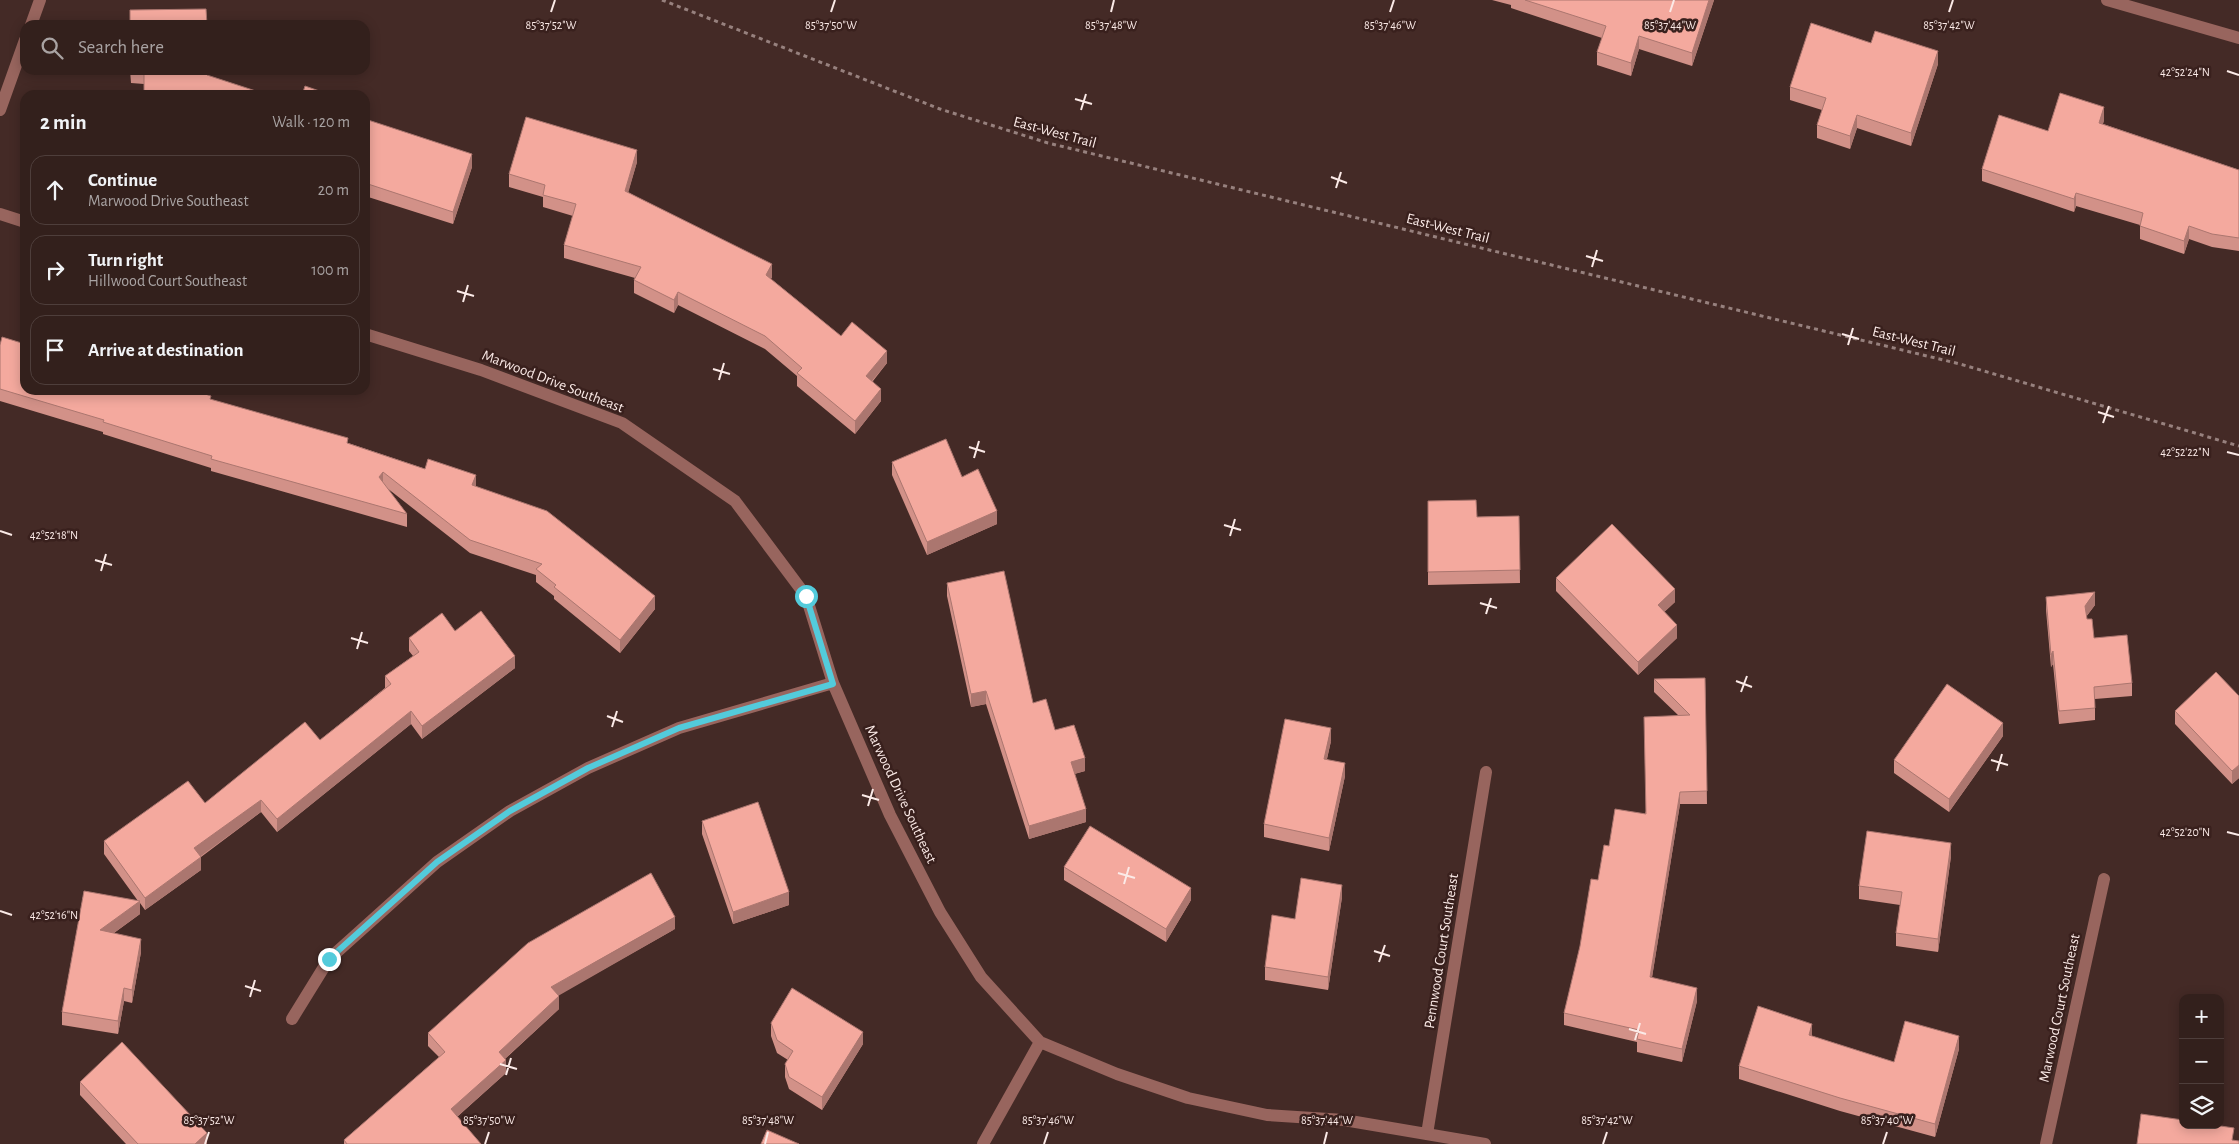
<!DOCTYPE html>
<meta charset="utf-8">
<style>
:root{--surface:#33201c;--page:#3e2d29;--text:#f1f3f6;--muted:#a9a3a3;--line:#4e3e3b}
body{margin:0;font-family:"Alegreya Sans",sans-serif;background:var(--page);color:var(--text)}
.controls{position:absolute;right:15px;bottom:15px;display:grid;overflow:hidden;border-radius:10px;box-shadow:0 2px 12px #0003}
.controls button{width:45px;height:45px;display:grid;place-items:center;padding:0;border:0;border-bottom:1px solid var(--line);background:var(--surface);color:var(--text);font:25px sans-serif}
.stop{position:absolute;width:15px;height:15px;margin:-11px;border:4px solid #53cbdb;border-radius:50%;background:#fff}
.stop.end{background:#53cbdb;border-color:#fff;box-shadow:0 1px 5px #0008}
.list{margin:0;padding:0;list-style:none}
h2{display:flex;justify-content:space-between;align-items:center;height:65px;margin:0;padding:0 20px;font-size:21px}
h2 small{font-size:16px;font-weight:400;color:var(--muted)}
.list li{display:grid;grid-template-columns:32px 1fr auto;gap:15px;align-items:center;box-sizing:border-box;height:70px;margin:0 10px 10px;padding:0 10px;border:1px solid var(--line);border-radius:15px}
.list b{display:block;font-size:19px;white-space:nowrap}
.list p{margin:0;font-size:16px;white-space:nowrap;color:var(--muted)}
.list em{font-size:16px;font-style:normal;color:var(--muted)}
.icon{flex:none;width:28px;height:28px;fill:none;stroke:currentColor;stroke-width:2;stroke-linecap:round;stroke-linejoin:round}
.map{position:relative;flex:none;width:2239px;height:1144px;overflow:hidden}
.search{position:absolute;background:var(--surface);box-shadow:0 2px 12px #0003;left:20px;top:20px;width:350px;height:55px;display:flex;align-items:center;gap:12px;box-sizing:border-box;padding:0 18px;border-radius:15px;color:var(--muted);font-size:19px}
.panel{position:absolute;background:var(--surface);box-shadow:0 2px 12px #0003;left:20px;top:90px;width:350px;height:305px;border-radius:15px}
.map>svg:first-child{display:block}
</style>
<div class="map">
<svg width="2239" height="1144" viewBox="0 0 2239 1144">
<rect width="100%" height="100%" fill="#442a26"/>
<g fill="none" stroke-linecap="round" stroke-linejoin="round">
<path stroke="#97817e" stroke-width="3" stroke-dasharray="4 4" stroke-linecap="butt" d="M 662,0 L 940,109 L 1048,143 L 1960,364 L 2239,446"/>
<path stroke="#98655e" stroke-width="12" d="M 2107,0 L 2239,38
M 31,25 L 40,0
M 0,110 L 25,40
M 0,214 L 25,222
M 365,334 L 481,370 L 622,423 L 735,501 L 806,596 L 833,683 L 890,815 L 940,912 L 981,977 L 1040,1042 L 1117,1074 L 1188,1098 L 1267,1115 L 1344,1120 L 1485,1144
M 292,1019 L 329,959 L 437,862 L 510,811 L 588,768 L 679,728 L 833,683
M 1427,1134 L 1486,772
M 983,1144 L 1040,1042
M 2046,1144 L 2104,879"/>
</g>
<path fill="#d29188" d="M 1492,0 L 1714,0 L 1692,66 L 1639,49 L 1631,76 L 1597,65 L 1597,52 L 1602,38 L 1511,8 L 1511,5 Z
M 1871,43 L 1938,64 L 1911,146 L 1857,128 L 1850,149 L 1817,138 L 1817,125 L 1822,110 L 1790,100 L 1790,87 Z
M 130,70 L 207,75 L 144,84 L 131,83 Z
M 365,119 L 472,167 L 453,224 L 365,196 Z
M 2104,120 L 2103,124 L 2239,170 L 2239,251 L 2212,247 L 2189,239 L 2184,254 L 2140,239 L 2140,225 L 2076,206 L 2074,212 L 1982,181 L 1982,169 L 2048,131 Z
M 637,162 L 628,192 L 772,277 L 771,279 L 841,336 L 887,363 L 873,381 L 881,401 L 855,434 L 797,386 L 797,376 L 765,349 L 678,305 L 674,313 L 634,293 L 634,280 L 635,278 L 564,258 L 564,245 L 573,216 L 543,207 L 543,197 L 509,187 L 509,174 Z
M 0,345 L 25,390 L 211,400 L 348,443 L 476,486 L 655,609 L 620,653 L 554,599 L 554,596 L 536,582 L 536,575 L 470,553 L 387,488 L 407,514 L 407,527 L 211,471 L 211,468 L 103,434 L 103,432 L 0,401 Z
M 892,462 L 962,477 L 997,524 L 927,555 L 892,475 Z
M 1428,501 L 1477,517 L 1519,516 L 1520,583 L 1428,585 Z
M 1556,578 L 1675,602 L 1664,612 L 1677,638 L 1638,675 L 1556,591 Z
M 947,583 L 1033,703 L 1055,730 L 1085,771 L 1074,774 L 1086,822 L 1029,839 L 986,704 L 971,707 L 947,596 Z
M 2046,597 L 2095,605 L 2086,617 L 2087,619 L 2094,638 L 2132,683 L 2132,696 L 2095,699 L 2095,720 L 2059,724 L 2053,664 L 2051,667 L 2046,610 Z
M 455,631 L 515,668 L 422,739 L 411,724 L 277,832 L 261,812 L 201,857 L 201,870 L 145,910 L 140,903 L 140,914 L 114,933 L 141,952 L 132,1003 L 124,1001 L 118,1034 L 62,1025 L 62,1012 L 84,891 L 138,901 L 104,854 L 104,841 L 205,803 L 320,740 L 385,688 L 385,676 L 413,656 L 409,651 L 409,638 Z
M 1705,678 L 1707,804 L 1680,804 L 1652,977 L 1697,1001 L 1682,1062 L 1637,1052 L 1637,1042 L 1564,1025 L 1564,1013 L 1598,880 L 1609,846 L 1645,814 L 1678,715 L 1654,692 L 1654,679 Z
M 2239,696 L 2239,778 L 2232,784 L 2175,724 L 2175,711 Z
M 2003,736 L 1949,812 L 1894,773 L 1894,760 Z
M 1331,741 L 1327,759 L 1345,776 L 1329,851 L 1264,837 L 1264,824 Z
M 702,821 L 789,905 L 733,924 L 702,834 Z
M 1951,856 L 1938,952 L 1896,946 L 1896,933 L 1900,905 L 1859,899 L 1859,886 Z
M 1064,867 L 1191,900 L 1166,942 L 1064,880 Z
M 1342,897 L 1328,990 L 1265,980 L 1265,967 L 1295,919 Z
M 675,929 L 558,995 L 559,1009 L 505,1059 L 506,1073 L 457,1117 L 481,1144 L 344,1144 L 344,1140 L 439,1057 L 428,1046 L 428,1033 Z
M 771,1023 L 863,1044 L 822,1110 L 789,1089 L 785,1077 L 785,1064 L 788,1060 L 777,1053 L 771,1036 Z
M 1812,1036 L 1894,1062 L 1959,1049 L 1935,1137 L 1840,1111 L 1739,1079 L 1739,1066 Z
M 80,1082 L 207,1144 L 126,1144 L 80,1095 Z"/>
<path fill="#ab766f" d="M 1709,0 L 1714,0 L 1692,66 L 1692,53 Z
M 1639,36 L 1639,49 L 1631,76 L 1631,63 Z
M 1938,51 L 1938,64 L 1911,146 L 1911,133 Z
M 2104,107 L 2104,120 L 2099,136 L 2099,123 Z
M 1857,115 L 1857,128 L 1850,149 L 1850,136 Z
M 637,150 L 637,162 L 625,204 L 625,191 Z
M 472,154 L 472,167 L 453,224 L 453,212 Z
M 2076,193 L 2076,206 L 2074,212 L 2074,199 Z
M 2189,226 L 2189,239 L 2184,254 L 2184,241 Z
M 772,264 L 772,277 L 766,288 L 766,275 Z
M 678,292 L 678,305 L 674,313 L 674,300 Z
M 887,351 L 887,363 L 866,388 L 866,376 Z
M 881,389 L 881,401 L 855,434 L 855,421 Z
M 383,472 L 383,485 L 379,477 Z
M 476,475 L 476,488 L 472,485 Z
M 997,511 L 997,524 L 927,555 L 927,542 Z
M 1675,589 L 1675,602 L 1658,618 L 1658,605 Z
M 2095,592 L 2095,605 L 2085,618 L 2085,606 Z
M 655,596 L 655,609 L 620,653 L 620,640 Z
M 1677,625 L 1677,638 L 1638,675 L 1638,662 Z
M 2053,651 L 2053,664 L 2051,667 L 2051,655 Z
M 515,656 L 515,668 L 422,739 L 422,726 Z
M 986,691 L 986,704 L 971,707 L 971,694 Z
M 411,711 L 411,724 L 277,832 L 277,819 Z
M 2003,723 L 2003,736 L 1949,812 L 1949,799 Z
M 1331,728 L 1331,741 L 1324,771 L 1324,759 Z
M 1085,758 L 1085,771 L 1071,775 L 1071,762 Z
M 1345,763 L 1345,776 L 1329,851 L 1329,838 Z
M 2239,765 L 2239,778 L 2232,784 L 2232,771 Z
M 1680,792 L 1680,804 L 1650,990 L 1650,977 Z
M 261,800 L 261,812 L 194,861 L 194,848 Z
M 1086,809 L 1086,822 L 1029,839 L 1029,826 Z
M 1951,843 L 1951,856 L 1938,952 L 1938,939 Z
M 201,857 L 201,870 L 145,910 L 145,898 Z
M 1342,885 L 1342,897 L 1328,990 L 1328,977 Z
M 1191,888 L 1191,900 L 1166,942 L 1166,929 Z
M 789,892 L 789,905 L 733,924 L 733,912 Z
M 140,901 L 140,914 L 100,943 L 100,930 Z
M 675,917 L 675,929 L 551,1000 L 551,987 Z
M 141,939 L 141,952 L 132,1003 L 132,990 Z
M 124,988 L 124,1001 L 118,1034 L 118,1021 Z
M 1697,988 L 1697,1001 L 1682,1062 L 1682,1049 Z
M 559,996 L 559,1009 L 499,1064 L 499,1052 Z
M 1812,1024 L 1812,1037 L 1809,1035 Z
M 863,1032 L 863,1044 L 822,1110 L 822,1097 Z
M 1959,1036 L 1959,1049 L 1935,1137 L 1935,1124 Z
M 506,1060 L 506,1073 L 451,1122 L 451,1109 Z
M 207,1133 L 207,1144 L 195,1144 Z"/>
<path fill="#f4a99e" stroke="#ab766f" d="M 1525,0 L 1709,0 L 1692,53 L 1639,36 L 1631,63 L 1597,52 L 1606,26 Z
M 206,9 L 207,25 L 130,25 L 130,10 Z
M 1811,23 L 1871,43 L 1875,31 L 1938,51 L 1911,133 L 1857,115 L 1850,136 L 1817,125 L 1826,98 L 1790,87 Z
M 131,70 L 207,70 L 207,75 L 268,95 L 144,95 L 144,71 L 131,71 Z
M 305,86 L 331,95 L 302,95 Z
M 2060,93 L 2104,107 L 2099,123 L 2239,170 L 2239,238 L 2212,234 L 2189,226 L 2184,241 L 2140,226 L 2143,213 L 2076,193 L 2074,199 L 1982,169 L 1999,115 L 2048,131 Z
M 526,117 L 637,150 L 625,191 L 772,264 L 766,275 L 841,336 L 852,322 L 887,351 L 866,376 L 881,389 L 855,421 L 797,373 L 802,368 L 765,336 L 678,292 L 674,300 L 634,280 L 641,267 L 564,245 L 576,204 L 543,195 L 545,185 L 509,174 Z
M 365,119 L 472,154 L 453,212 L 365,183 Z
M 2,337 L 25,344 L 25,390 L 193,390 L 211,396 L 210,399 L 348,438 L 347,443 L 425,469 L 428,459 L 476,475 L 472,485 L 547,511 L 655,596 L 620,640 L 554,587 L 556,585 L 536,569 L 542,564 L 470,540 L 383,472 L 379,477 L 407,514 L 211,459 L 212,456 L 103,422 L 104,420 L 0,389 L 0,345 Z
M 946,439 L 962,477 L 978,469 L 997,511 L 927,542 L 892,462 Z
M 1476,500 L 1477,517 L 1519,516 L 1520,570 L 1428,572 L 1428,501 Z
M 1612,524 L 1675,589 L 1658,605 L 1677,625 L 1638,662 L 1556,578 Z
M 1004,571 L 1033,703 L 1046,699 L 1055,730 L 1074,725 L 1085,758 L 1071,762 L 1086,809 L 1029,826 L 986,691 L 971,694 L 947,583 Z
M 2095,592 L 2085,606 L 2087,619 L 2092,619 L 2094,638 L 2127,635 L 2132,683 L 2094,687 L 2095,708 L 2059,711 L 2053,651 L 2051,655 L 2046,597 Z
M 481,611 L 515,656 L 422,726 L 411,711 L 277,819 L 261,800 L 194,848 L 201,857 L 145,898 L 104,841 L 188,781 L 205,803 L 305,722 L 320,740 L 391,684 L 385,676 L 419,652 L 409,638 L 442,613 L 455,631 Z
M 2216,672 L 2239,696 L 2239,765 L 2232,771 L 2175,711 Z
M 1705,678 L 1707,791 L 1680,792 L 1650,977 L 1697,988 L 1682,1049 L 1637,1039 L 1639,1030 L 1564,1013 L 1580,946 L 1591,879 L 1598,880 L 1604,845 L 1609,846 L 1615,809 L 1646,814 L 1644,717 L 1690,715 L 1654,679 Z
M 1947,684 L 2003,723 L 1949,799 L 1894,760 Z
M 1285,719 L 1331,728 L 1324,759 L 1345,763 L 1329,838 L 1264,824 Z
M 758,802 L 789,892 L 733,912 L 702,821 Z
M 1090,826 L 1191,888 L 1166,929 L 1064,867 Z
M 1867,831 L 1951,843 L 1938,939 L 1896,933 L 1902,892 L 1859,886 Z
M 651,873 L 675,917 L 551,987 L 559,996 L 499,1052 L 506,1060 L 451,1109 L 481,1144 L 347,1144 L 344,1140 L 445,1052 L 428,1033 L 528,943 Z
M 1301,878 L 1342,885 L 1328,977 L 1265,967 L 1272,915 L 1295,919 Z
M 84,891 L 140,901 L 100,930 L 141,939 L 132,990 L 124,988 L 118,1021 L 62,1012 Z
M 792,988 L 863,1032 L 822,1097 L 789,1077 L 785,1064 L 793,1051 L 777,1040 L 771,1023 Z
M 1758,1006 L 1812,1024 L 1809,1035 L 1894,1062 L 1905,1021 L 1959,1036 L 1935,1124 L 1840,1098 L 1739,1066 Z
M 122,1042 L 207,1133 L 195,1144 L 138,1144 L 80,1082 Z
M 2141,1114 L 2183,1120 L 2183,1125 L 2214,1125 L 2234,1128 L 2232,1140 L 2239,1141 L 2239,1144 L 2137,1144 Z
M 767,1130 L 799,1144 L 761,1144 Z"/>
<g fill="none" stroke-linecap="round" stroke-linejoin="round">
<path stroke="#53cbdb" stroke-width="6" d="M 329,959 L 437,862 L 510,811 L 588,768 L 679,728 L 833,684 L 806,596"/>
</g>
<path fill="none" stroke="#fbeae7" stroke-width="2" d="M 551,12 L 555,0M 831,12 L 835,0M 1111,12 L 1114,0M 1390,12 L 1394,0M 1670,12 L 1674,0M 1949,12 L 1953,0M 2227,71 L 2239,75M 1075,99 L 1092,104M 1081,110 L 1086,94M 1331,177 L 1347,183M 1336,188 L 1341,172M 1586,256 L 1603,261M 1592,267 L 1597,250M 457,291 L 474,296M 463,302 L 468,285M 1842,334 L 1859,339M 1848,345 L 1853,328M 713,369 L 730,374M 719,380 L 724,363M 2098,412 L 2114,417M 2103,423 L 2109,406M 969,447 L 985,452M 2227,452 L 2239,455M 974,458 L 979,441M 1224,525 L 1241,530M 0,531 L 12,535M 1230,536 L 1235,519M 95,560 L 112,565M 101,571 L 106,554M 1480,603 L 1497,608M 1486,614 L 1491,598M 351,638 L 368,643M 357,649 L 362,632M 1736,681 L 1752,687M 1741,692 L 1747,676M 607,716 L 623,722M 612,727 L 617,711M 1991,760 L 2008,765M 1997,771 L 2002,754M 862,795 L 879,800M 868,806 L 873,789M 2227,832 L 2239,835M 1118,873 L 1135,878M 1124,884 L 1129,867M 0,911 L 12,915M 1374,951 L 1390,956M 1379,962 L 1385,945M 245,986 L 261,991M 250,997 L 255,980M 1629,1029 L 1646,1034M 1635,1040 L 1640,1023M 500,1064 L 517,1069M 506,1075 L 511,1058M 205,1144 L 209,1132M 485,1144 L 489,1132M 765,1144 L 768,1132M 1044,1144 L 1048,1132M 1324,1144 L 1327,1132M 1603,1144 L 1607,1132M 1883,1144 L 1887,1132"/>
<g text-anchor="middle" stroke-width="5" stroke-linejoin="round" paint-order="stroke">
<g font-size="15" fill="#fbeae7" stroke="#39201d">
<text transform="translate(1055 132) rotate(15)" y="5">East-West Trail</text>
<text transform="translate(1448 228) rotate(14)" y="5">East-West Trail</text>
<text transform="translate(1914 341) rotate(14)" y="5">East-West Trail</text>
<text transform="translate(553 381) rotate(21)" y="5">Marwood Drive Southeast</text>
<text transform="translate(901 794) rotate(65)" y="5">Marwood Drive Southeast</text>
<text transform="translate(1441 951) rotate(-81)" y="5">Pennwood Court Southeast</text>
<text transform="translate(2059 1008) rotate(-78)" y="5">Marwood Court Southeast</text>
</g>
</g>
<g font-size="12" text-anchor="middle" fill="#fbeae7" stroke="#39201d" stroke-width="5" stroke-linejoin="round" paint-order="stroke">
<text x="551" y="29">85°37'52"W</text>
<text x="831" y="29">85°37'50"W</text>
<text x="1111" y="29">85°37'48"W</text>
<text x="1390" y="29">85°37'46"W</text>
<text x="1670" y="29">85°37'44"W</text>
<text x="1949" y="29">85°37'42"W</text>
<text x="2185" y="76">42°52'24"N</text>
<text x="2185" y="456">42°52'22"N</text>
<text x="54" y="539">42°52'18"N</text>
<text x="2185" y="836">42°52'20"N</text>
<text x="54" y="919">42°52'16"N</text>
<text x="209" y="1124">85°37'52"W</text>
<text x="489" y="1124">85°37'50"W</text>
<text x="768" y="1124">85°37'48"W</text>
<text x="1048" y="1124">85°37'46"W</text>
<text x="1327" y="1124">85°37'44"W</text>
<text x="1607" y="1124">85°37'42"W</text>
<text x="1887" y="1124">85°37'40"W</text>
</g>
</svg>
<div class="controls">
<button>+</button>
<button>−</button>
<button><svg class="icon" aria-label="layers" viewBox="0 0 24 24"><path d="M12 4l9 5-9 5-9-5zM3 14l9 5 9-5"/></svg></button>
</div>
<div class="stop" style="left:806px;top:596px"></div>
<div class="stop end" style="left:329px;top:959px"></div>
<div class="search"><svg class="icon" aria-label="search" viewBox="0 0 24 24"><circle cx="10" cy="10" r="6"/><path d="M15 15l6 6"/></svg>Search here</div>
<section class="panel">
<h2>2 min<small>Walk · 120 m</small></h2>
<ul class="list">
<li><svg class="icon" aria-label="ahead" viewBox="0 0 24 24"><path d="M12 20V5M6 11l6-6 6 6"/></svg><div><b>Continue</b><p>Marwood Drive Southeast</p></div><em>20 m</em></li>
<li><svg class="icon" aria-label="right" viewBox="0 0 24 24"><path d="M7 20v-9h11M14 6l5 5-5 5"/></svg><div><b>Turn right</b><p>Hillwood Court Southeast</p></div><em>100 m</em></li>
<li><svg class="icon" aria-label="arrive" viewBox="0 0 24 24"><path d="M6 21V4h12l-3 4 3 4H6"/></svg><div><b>Arrive at destination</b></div></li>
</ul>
</section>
</div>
